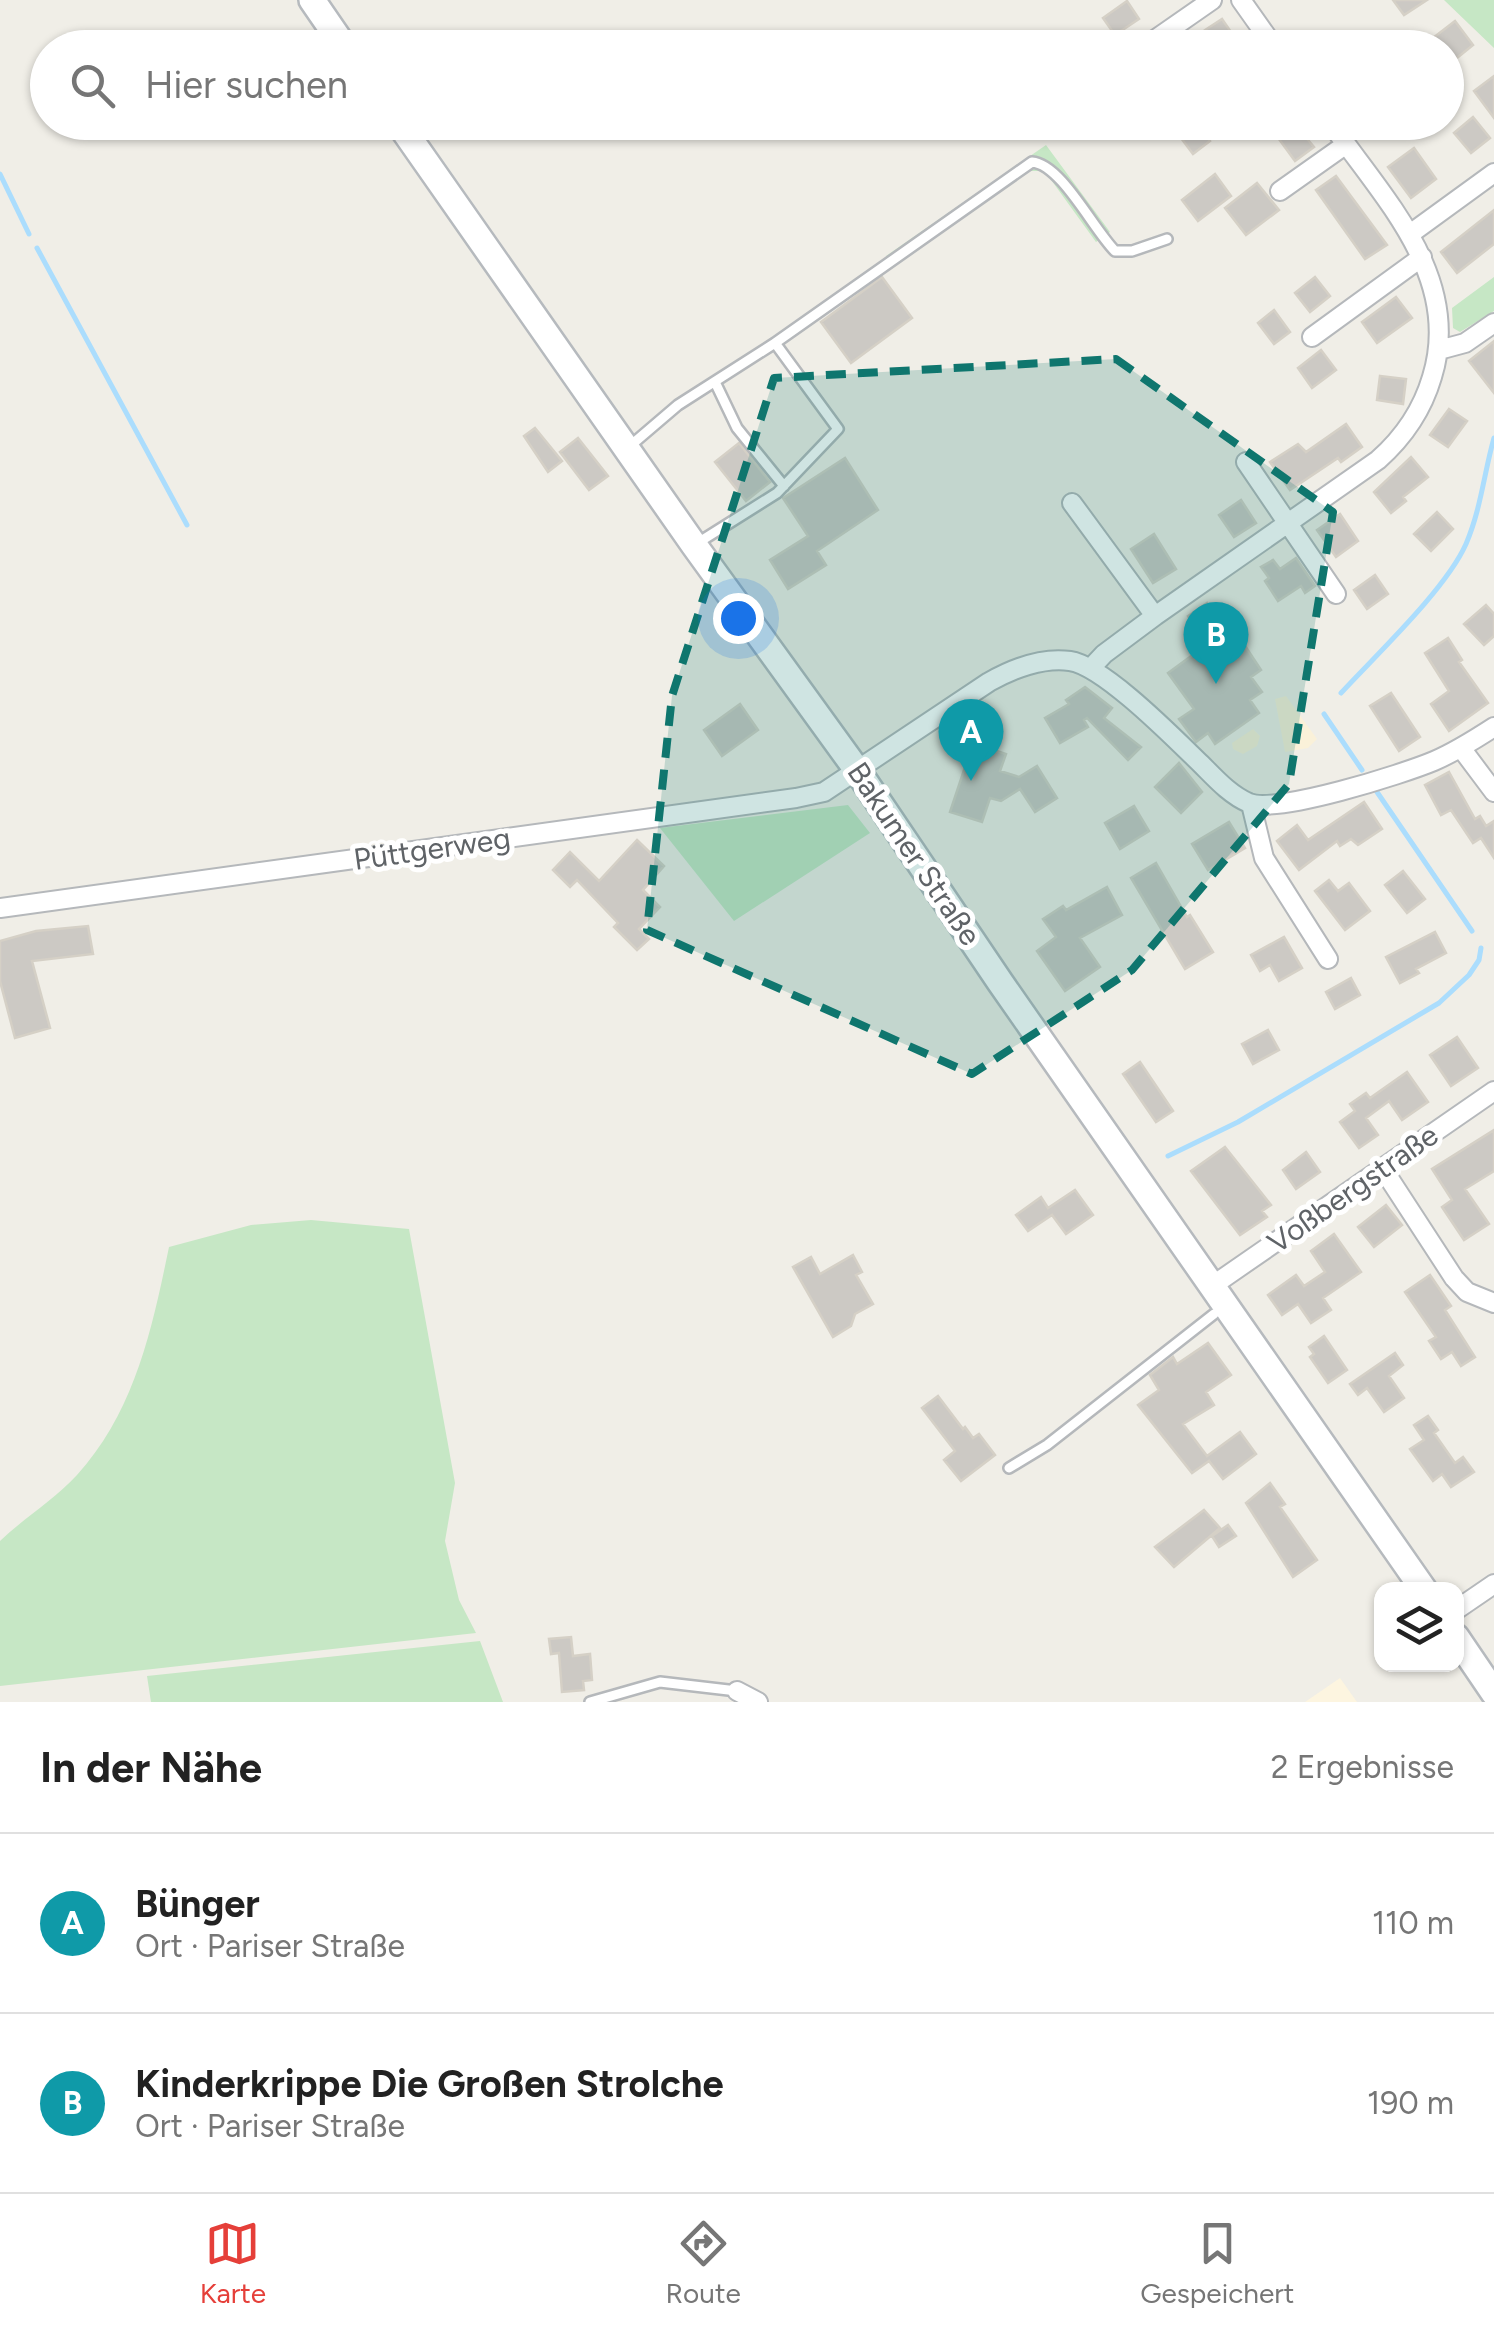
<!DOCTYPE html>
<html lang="de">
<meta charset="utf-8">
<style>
:root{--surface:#fff;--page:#f6f6f6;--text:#222;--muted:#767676;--line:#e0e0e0;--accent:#e53f39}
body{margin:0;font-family:Figtree,sans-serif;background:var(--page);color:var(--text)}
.controls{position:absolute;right:30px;bottom:30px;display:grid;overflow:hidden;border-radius:20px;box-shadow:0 2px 8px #0004}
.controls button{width:90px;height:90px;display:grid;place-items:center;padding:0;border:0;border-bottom:2px solid var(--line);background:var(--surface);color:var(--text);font:50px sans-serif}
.you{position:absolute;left:738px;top:618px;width:35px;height:35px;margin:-25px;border:8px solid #fff;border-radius:50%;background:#1a73e8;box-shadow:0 0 0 15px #1a73e833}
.badge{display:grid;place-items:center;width:65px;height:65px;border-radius:50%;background:var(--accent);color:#fff;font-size:32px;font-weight:700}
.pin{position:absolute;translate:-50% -82px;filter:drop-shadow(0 2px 5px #0008)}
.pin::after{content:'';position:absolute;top:52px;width:35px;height:30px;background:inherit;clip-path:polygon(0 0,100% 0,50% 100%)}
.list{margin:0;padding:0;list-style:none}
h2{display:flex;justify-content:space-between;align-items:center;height:130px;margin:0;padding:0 40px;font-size:42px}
h2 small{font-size:32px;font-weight:400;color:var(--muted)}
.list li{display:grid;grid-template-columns:65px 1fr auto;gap:30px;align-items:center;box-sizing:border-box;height:180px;padding:0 40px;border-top:2px solid var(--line)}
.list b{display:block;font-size:38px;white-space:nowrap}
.list p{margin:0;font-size:32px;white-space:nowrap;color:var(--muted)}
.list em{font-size:32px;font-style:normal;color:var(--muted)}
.icon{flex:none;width:55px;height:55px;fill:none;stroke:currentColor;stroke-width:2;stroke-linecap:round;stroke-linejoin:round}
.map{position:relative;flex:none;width:1494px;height:1702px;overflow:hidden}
.search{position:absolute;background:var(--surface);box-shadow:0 2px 8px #0004;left:30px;right:30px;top:30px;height:110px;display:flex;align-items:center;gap:25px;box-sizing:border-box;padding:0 35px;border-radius:55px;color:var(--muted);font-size:38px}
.sheet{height:490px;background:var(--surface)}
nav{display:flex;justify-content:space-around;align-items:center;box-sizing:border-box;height:140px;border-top:2px solid var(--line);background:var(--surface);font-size:28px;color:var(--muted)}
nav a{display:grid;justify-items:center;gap:5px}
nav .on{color:var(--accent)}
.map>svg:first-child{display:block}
</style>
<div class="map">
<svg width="1494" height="1702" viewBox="0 0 1494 1702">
<rect width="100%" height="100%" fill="#f0eee7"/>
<path fill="#fdf5e0" d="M 1340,1678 L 1357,1702 L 1305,1702 Z"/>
<path fill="#c6e7c5" d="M 1444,0 L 1494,0 L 1494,48 Z
M 1046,145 L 1110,232 L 1096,242 L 1049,177 L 1041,171 L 1029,171 L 894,266 L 886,256 Z
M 1494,277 L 1494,311 L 1460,332 L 1453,328 L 1452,308 Z
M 848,805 L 870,833 L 734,921 L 660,828 Z
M 311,1220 L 409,1229 L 455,1483 L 445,1541 L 459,1600 L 476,1633 L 0,1686 L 0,1541 C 24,1518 54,1500 77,1475 C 135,1411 152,1329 169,1247 L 251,1225 Z
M 480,1641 L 503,1702 L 151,1702 L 147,1676 Z"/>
<path fill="#faf1d9" d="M 1286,696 L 1317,739 L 1308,748 L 1285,752 L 1275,699 Z
M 1253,729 L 1260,736 L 1257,746 L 1243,754 L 1233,749 L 1232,743 Z"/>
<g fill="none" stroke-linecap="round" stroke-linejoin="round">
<path stroke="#abddfd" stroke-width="5" d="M 0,174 L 29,234
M 37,248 L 187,525
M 1341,693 C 1377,654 1446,589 1466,544 C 1481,509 1484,473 1494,438
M 1324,714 L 1362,770
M 1377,792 L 1472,931
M 1168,1156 L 1238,1122 L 1439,1003 L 1469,975 L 1479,960 L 1481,948"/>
</g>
<path fill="#ccc9c4" stroke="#d5d0c6" stroke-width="2.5" d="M 1393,0 L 1427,0 L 1404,15 Z
M 1127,1 L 1139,19 L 1115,35 L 1103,18 Z
M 1222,19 L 1242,48 L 1217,48 L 1205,30 Z
M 1455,21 L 1473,45 L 1452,62 L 1446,55 L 1446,48 L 1441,48 L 1433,38 Z
M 1494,76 L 1494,118 L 1474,91 Z
M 1473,117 L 1490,138 L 1471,153 L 1454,133 Z
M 1169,122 L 1197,122 L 1210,141 L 1193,154 Z
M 1293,122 L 1314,147 L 1295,161 L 1276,135 Z
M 1414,148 L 1436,179 L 1411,198 L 1388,167 Z
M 1215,174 L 1231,196 L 1198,221 L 1182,200 Z
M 1336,176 L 1387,245 L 1365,259 L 1316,190 Z
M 1257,183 L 1279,210 L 1246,235 L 1225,208 Z
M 1494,210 L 1494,244 L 1457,273 L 1441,252 Z
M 882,277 L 912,318 L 851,363 L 821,322 Z
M 1315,277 L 1330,296 L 1310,312 L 1295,293 Z
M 1396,297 L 1412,318 L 1377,343 L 1362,322 Z
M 1274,310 L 1290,332 L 1274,344 L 1258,323 Z
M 1494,341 L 1494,393 L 1469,361 Z
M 1321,350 L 1336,370 L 1312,388 L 1298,368 Z
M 1380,376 L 1406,379 L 1403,404 L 1377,400 Z
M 1449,409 L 1467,421 L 1448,447 L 1430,435 Z
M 1346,424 L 1362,447 L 1341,462 L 1338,458 L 1290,490 L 1270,462 L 1298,444 L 1306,452 Z
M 535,428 L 562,461 L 548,472 L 524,436 Z
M 578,438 L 608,476 L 589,490 L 560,452 Z
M 739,443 L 770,482 L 746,501 L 715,462 Z
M 1411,457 L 1428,477 L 1403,497 L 1406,501 L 1391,513 L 1374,492 Z
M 845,458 L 878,510 L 817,551 L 826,565 L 788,589 L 770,560 L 808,536 L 783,498 Z
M 1241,500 L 1256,523 L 1234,537 L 1219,515 Z
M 1437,512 L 1453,529 L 1431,551 L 1414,534 Z
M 1340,514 L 1358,541 L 1336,557 L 1317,530 Z
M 1154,534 L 1176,569 L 1153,583 L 1131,549 Z
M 1296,558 L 1315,586 L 1305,593 L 1301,586 L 1278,601 L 1265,581 L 1269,578 L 1261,567 L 1273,560 L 1280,569 Z
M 1375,575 L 1388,594 L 1367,609 L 1354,590 Z
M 1207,603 L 1225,631 L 1232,626 L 1261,670 L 1251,677 L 1262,692 L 1250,700 L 1259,713 L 1215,744 L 1208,733 L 1196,742 L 1179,719 L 1194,709 L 1168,673 L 1198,651 L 1193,644 L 1201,637 L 1188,616 Z
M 1486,605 L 1494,614 L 1494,636 L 1484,645 L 1464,624 Z
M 1448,638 L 1462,660 L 1459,662 L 1488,703 L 1449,731 L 1431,704 L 1449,691 L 1425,653 Z
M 1085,687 L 1112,708 L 1104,718 L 1141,747 L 1128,760 L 1087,718 L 1084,720 L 1088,727 L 1060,743 L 1045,718 L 1069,704 L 1066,700 Z
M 1391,693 L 1420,737 L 1399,751 L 1370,706 Z
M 740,704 L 758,730 L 722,756 L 704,730 Z
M 973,743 L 1006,754 L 1000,771 L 1019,777 L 1037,766 L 1057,798 L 1035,812 L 1020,789 L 1001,801 L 990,798 L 982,822 L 950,812 Z
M 1179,763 L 1202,792 L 1181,813 L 1155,787 Z
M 1449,772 L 1475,819 L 1480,816 L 1486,826 L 1494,821 L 1494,858 L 1481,838 L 1473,843 L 1451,810 L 1441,815 L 1425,785 Z
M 1364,802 L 1382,829 L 1358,845 L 1351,839 L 1340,846 L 1337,841 L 1299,870 L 1277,841 L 1297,825 L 1308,840 Z
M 1134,806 L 1149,831 L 1120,849 L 1105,823 Z
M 1229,822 L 1245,848 L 1208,870 L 1192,844 Z
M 637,840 L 664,866 L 643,890 L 660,907 L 639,929 L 649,939 L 637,950 L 614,927 L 618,923 L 577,880 L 570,887 L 553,870 L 570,852 L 599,881 Z
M 1156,863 L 1187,917 L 1190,915 L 1213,952 L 1185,969 L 1131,878 Z
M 1403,871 L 1425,899 L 1407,913 L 1385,885 Z
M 1329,880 L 1338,891 L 1349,883 L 1370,911 L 1345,930 L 1315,891 Z
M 1107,887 L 1122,915 L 1080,938 L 1100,967 L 1065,991 L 1037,951 L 1056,937 L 1043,919 L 1063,906 L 1066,910 Z
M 88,926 L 93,954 L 32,961 L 50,1028 L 15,1038 L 0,981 L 0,941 L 36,931 Z
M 1435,932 L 1446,953 L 1416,969 L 1419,973 L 1400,983 L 1386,957 Z
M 1284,937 L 1302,968 L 1279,981 L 1270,965 L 1260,971 L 1251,955 Z
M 1351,978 L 1360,995 L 1335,1009 L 1326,992 Z
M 1268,1030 L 1279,1050 L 1253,1064 L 1242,1044 Z
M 1457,1037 L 1478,1068 L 1451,1086 L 1430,1055 Z
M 1140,1062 L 1173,1111 L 1156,1122 L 1123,1074 Z
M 1407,1072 L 1428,1102 L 1402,1120 L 1389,1101 L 1366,1118 L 1378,1135 L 1359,1148 L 1340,1122 L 1355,1111 L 1350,1104 L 1366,1093 L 1370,1098 Z
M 1494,1130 L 1494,1171 L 1465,1189 L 1489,1224 L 1464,1240 L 1442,1207 L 1452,1200 L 1432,1169 Z
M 1225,1147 L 1271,1205 L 1262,1211 L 1267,1217 L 1240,1235 L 1191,1171 Z
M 1306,1152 L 1320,1172 L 1296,1189 L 1283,1170 Z
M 1075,1190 L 1093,1215 L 1066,1234 L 1052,1215 L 1028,1231 L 1016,1215 L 1041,1197 L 1048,1208 Z
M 1386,1205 L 1402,1225 L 1374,1247 L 1358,1227 Z
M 1334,1234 L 1361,1272 L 1323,1298 L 1331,1310 L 1311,1323 L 1298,1304 L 1282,1315 L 1268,1295 L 1296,1275 L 1304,1286 L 1325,1272 L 1311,1251 Z
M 853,1255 L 862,1272 L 856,1275 L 873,1304 L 855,1314 L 851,1326 L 833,1337 L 793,1267 L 811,1257 L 820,1274 Z
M 1430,1275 L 1451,1306 L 1445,1310 L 1475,1357 L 1461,1366 L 1452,1352 L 1441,1359 L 1429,1341 L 1436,1337 L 1405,1292 Z
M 1324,1336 L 1347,1370 L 1328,1383 L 1310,1357 L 1314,1354 L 1309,1347 Z
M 1208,1343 L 1231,1375 L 1206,1392 L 1214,1405 L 1183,1424 L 1207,1456 L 1240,1432 L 1256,1454 L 1223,1479 L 1209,1461 L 1192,1473 L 1138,1405 L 1159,1390 L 1150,1375 L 1173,1357 L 1177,1364 Z
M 1395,1353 L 1403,1365 L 1389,1376 L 1404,1398 L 1384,1412 L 1367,1388 L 1358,1395 L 1350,1384 Z
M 938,1396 L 963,1429 L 965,1427 L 973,1438 L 979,1434 L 995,1455 L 961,1481 L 944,1460 L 955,1451 L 922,1408 Z
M 1428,1416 L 1438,1430 L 1434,1433 L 1455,1463 L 1463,1457 L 1474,1472 L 1451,1487 L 1442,1474 L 1433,1481 L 1410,1449 L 1424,1440 L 1414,1425 Z
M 1270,1483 L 1285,1504 L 1280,1507 L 1317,1560 L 1293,1577 L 1246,1503 Z
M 1204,1510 L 1220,1528 L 1174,1567 L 1155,1547 Z
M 1228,1525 L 1236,1536 L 1219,1547 L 1212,1536 Z
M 571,1637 L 573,1656 L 590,1654 L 592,1680 L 583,1681 L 584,1690 L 562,1692 L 559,1653 L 551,1654 L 549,1639 Z"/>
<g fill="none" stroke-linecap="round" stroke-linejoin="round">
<g stroke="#b5b8bb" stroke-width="14">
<path id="service" d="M 715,382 L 737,428 L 784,486
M 630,446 L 678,405 L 775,343 L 1032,162 C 1061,164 1093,229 1115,251 L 1132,251 L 1167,239
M 696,544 L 777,493 L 838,429 L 775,343
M 1009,1468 L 1047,1445 L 1214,1314
M 590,1702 L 660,1682 L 737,1691"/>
</g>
<g stroke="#b5b8bb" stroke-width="22">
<path id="minor" d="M 1241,0 L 1275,48
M 1143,48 L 1212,0
M 1280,191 L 1345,145
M 1410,234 L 1494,173
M 1312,337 L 1422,257
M 1439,350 L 1465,343 L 1494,323
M 1246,462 L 1336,594
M 1072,503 L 1155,616
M 1090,669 L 1104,654 L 1155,616 L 1378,460 C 1404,437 1422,411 1432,377 C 1463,277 1383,198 1330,122
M 1461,748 L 1494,792
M 1251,804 L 1264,858 L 1328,959
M 0,908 L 796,798 L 824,792 L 989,682 C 1012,669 1043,657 1070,661 C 1104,666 1175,739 1201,764 C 1215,778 1230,795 1249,803 C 1277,814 1403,774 1434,761 C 1455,752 1474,740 1494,727
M 1383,1169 L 1454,1278 L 1467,1292 L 1494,1303
M 1212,1286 L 1494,1091
M 1456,1610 L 1494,1584
M 737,1691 L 758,1702"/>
</g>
<g stroke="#b6babe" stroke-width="30">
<path id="secondary" d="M 312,0 L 345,48
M 398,122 L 694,545 L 857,770 L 1000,982 L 1424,1590
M 1456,1637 L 1494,1693"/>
</g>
<use href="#service" stroke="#fff" stroke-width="9"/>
<use href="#minor" stroke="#fff" stroke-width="18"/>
<use href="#secondary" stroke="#fff" stroke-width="25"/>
</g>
<path fill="#0f766e" fill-opacity="0.2" stroke="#0f766e" stroke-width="8" stroke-dasharray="20 12" stroke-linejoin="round" d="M 1116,359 L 1333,512 L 1289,784 L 1132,970 L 972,1074 L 647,930 L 672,696 L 774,378 Z"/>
<g text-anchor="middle" stroke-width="10" stroke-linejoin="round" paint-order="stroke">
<g font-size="30" fill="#5f6367" stroke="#fff">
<text transform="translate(432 849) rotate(-8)" y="10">Püttgerweg</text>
<text transform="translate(914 854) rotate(56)" y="10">Bakumer Straße</text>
<text transform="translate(1353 1189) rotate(-35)" y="10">Voßbergstraße</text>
</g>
</g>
</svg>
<div class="controls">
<button><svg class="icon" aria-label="layers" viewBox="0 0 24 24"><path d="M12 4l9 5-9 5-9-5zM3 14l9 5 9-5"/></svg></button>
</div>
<div class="you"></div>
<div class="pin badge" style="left:971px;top:781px;background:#0f9aa8">A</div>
<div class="pin badge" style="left:1216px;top:684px;background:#0f9aa8">B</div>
<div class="search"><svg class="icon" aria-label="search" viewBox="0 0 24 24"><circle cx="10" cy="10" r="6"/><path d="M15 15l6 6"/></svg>Hier suchen</div>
</div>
<section class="sheet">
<h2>In der Nähe<small>2 Ergebnisse</small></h2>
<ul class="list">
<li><span class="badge" style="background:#0f9aa8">A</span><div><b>Bünger</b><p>Ort · Pariser Straße</p></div><em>110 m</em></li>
<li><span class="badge" style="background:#0f9aa8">B</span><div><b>Kinderkrippe Die Großen Strolche</b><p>Ort · Pariser Straße</p></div><em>190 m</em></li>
</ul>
</section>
<nav>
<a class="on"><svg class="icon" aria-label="map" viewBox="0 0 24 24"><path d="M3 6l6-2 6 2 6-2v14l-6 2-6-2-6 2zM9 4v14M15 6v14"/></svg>Karte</a>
<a><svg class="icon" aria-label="directions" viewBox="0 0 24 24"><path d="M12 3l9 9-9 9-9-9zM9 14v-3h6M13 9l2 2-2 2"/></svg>Route</a>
<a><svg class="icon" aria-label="saved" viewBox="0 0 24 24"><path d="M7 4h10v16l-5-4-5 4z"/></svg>Gespeichert</a>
</nav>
